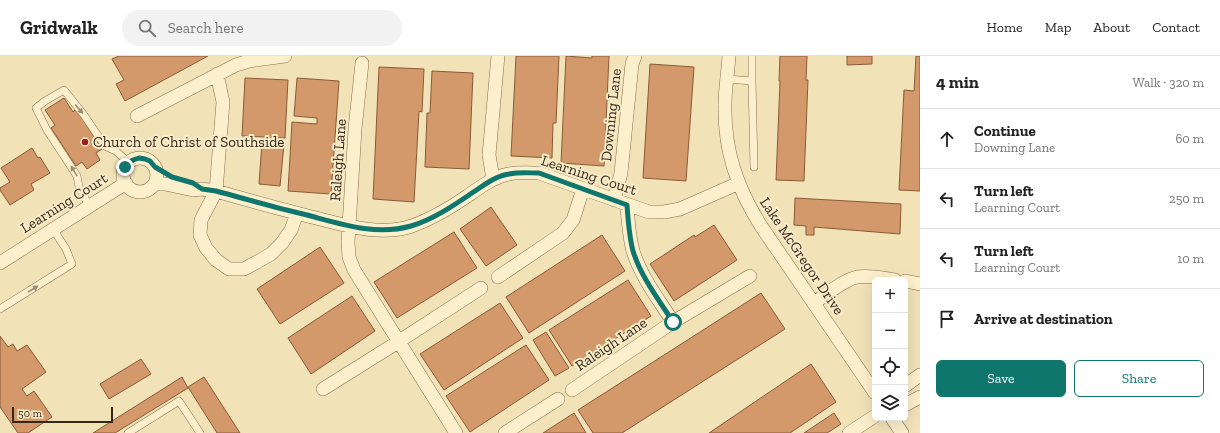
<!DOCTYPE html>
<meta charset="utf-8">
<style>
:root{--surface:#fff;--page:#f2f2f2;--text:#222;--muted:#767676;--line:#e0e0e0;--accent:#0f766e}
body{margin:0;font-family:"Zilla Slab",serif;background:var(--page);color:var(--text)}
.controls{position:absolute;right:12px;bottom:12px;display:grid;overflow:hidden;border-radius:6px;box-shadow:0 4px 16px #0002}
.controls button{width:36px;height:36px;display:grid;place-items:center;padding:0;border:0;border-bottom:1px solid var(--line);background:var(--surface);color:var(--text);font:20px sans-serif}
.scale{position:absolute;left:12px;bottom:10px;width:101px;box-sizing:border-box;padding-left:4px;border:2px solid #362819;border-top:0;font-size:11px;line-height:14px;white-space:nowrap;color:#362819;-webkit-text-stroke:3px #f8ecc8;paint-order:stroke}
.stop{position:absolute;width:12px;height:12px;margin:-9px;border:3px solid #0f766e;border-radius:50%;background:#fff}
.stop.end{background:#0f766e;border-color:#fff;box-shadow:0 1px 4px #0008}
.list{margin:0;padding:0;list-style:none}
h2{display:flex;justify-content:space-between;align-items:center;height:52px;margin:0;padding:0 16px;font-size:17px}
h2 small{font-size:13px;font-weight:400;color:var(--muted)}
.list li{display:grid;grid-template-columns:26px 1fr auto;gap:12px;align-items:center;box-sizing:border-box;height:60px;padding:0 16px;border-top:1px solid var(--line)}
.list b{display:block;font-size:15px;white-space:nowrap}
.list p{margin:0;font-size:13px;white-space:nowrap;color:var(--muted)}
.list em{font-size:13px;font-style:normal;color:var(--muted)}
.actions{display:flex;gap:8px;padding:12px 16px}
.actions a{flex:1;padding:9px 0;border:1px solid var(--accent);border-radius:6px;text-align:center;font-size:14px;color:var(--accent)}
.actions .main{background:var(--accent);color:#fff}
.icon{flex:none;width:22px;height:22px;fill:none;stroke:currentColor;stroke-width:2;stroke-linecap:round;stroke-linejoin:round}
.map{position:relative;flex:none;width:920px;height:377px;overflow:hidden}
header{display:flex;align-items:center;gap:24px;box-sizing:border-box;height:56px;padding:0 20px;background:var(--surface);border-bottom:1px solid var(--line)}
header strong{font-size:19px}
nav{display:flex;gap:22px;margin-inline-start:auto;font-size:14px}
.search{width:280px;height:36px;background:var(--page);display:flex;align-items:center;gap:10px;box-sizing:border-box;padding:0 14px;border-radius:22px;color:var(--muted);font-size:15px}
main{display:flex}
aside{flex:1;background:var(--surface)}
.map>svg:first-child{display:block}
</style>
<header>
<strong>Gridwalk</strong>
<div class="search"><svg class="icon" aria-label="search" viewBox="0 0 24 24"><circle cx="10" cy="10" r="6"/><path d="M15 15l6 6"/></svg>Search here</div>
<nav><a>Home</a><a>Map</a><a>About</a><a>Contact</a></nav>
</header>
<main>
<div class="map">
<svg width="920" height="377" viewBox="0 0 920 377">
<rect width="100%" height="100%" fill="#f1e2b8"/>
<path fill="#d3996a" stroke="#8a5a36" d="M 119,0 L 208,0 L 125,45 L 116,28 L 124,24 L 112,3 Z
M 516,0 L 559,0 L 556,67 L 553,67 L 552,102 L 511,100 Z
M 566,0 L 592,2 L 592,0 L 609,0 L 604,110 L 561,107 Z
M 780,0 L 807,0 L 806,24 L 808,24 L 804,125 L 776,124 L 780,25 L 779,25 Z
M 847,0 L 872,0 L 872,8 L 847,9 Z
M 916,0 L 920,0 L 920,135 L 899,134 L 904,34 L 914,35 Z
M 650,8 L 694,11 L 686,125 L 643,122 Z
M 379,11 L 424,13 L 422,56 L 419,55 L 414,146 L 373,143 Z
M 432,15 L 473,17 L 469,113 L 425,111 L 427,57 L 430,57 Z
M 245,22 L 288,24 L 285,82 L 242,80 Z
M 297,22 L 339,25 L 331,138 L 288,135 L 292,66 L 317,68 L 317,62 L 294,60 Z
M 64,42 L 73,56 L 76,53 L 102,93 L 96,97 L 100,104 L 87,113 L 82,106 L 76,110 L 51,72 L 55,69 L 45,54 Z
M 262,86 L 284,88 L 280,130 L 259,128 Z
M 32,92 L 38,102 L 40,101 L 50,117 L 31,128 L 34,134 L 10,149 L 0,134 L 0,132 L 10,126 L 1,112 Z
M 795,142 L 901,148 L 900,178 L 814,171 L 814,179 L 806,179 L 806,170 L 794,169 Z
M 491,151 L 517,189 L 486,210 L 460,173 Z
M 714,169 L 737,204 L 674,245 L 650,208 L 694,179 L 695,181 Z
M 454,176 L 477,212 L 397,262 L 374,226 Z
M 602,179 L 625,215 L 529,277 L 506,241 Z
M 320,191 L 344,227 L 280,268 L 257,233 Z
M 628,224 L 651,260 L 572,310 L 549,274 Z
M 761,237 L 785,273 L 622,377 L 593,377 L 578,354 Z
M 352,240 L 375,275 L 311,318 L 288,282 Z
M 500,247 L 523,282 L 444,334 L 420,298 Z
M 546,276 L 569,312 L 555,320 L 533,284 Z
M 0,280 L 8,291 L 13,288 L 17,295 L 27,289 L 46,316 L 22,333 L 27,340 L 34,335 L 52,361 L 28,377 L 18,377 L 0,351 Z
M 526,289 L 549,324 L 470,376 L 446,340 Z
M 141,303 L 151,318 L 109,343 L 100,328 Z
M 811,308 L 836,346 L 790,377 L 709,377 Z
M 182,321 L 188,332 L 115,377 L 93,377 Z
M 204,321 L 240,377 L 217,377 L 188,331 Z
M 574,357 L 586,377 L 543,377 Z
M 834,357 L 841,368 L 827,377 L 804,377 Z"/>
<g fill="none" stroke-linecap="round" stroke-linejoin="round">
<g stroke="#897152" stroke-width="8">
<path id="service" d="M 727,23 L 752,25 L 752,0
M 752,25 L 754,111
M 89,150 L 79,131 L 77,120 L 47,74 L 36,52 L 45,45 L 64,34 L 84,59 L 105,90 L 116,95 L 129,107
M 0,253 L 72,208 L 66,193 L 53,173
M 128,377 L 179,345 L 200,377"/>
</g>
<g stroke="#897152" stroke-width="14">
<path id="minor" d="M 729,0 C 728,16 725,33 725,49 C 724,94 737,132 761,170 L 875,337
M 362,7 L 355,73 L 348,186 L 349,201 L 354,214 L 456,377
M 217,18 L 223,46 L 216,135 L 201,164 L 200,179 L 206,192 L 216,204 L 229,213 L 244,213 L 257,206 L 271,198 L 282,187 L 291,174 L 297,157
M 137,60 L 236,9 L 249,5 L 285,0
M123 119a17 17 0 1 1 34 0a17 17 0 1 1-34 0Z
M 493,123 L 489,99 L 498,0
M 155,128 L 165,128 L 193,134 L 202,133 L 216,135 C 247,144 277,152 308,160 C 341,168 378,181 412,170 C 431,163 450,152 466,141 C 479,132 493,121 509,118 C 519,116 529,117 539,117 L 649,156 L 664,156 L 680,153 L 739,127
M 614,144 L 621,117 L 632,8 L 635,0
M 627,149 C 628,164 629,180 633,195 C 641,221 659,244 673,266
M 0,207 L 126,127
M 498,221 L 563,177 L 573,164 L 583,133
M 905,225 L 920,228
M 814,247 C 826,239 843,224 857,221 C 870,219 883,222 895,224
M 905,330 L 920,319
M 323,333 L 398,286 L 481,232
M 572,334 L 673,266 L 750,220
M 905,349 L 920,341
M 892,362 L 902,377
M 505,377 L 558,343
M 849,377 L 875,360"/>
</g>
<use href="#service" stroke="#fcefcc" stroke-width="7"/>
<use href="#minor" stroke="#fcefcc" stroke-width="13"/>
</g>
<defs><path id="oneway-solid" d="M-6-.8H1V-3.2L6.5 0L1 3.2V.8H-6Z"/></defs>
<g fill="#998c72">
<use href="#oneway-solid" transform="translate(79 53) rotate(50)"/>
<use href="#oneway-solid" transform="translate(74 115) rotate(-122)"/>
<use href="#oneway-solid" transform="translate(33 233) rotate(-32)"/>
</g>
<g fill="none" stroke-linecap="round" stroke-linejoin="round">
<path stroke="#0f766e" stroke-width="5" d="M 125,111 L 129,107 L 133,104 L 139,102 L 145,103 L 150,105 L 155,111 L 172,121 L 193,127 L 202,133 L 216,135 C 246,143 276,152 307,159 C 341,168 376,180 411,170 C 432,164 453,150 472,137 C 483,130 495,120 509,118 C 519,116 529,117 539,117 L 627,149 C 628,164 629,180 633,195 C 641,221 659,244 673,266"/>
</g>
<circle fill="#9d201d" stroke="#f8ecc8" stroke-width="1.5" cx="85" cy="86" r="4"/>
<g text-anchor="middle" stroke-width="4" stroke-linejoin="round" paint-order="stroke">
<g font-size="15" fill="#362819" stroke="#f8ecc8">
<text transform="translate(611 59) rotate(-84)" y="5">Downing Lane</text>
<text transform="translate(338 104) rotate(-86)" y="5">Raleigh Lane</text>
<text transform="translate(589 119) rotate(18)" y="5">Learning Court</text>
<text transform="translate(64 147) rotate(-32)" y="5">Learning Court</text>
<text transform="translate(802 200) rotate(56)" y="5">Lake McGregor Drive</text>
<text transform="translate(611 288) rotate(-34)" y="5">Raleigh Lane</text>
</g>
<g font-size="15" fill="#362819" stroke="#f8ecc8" text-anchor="start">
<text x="93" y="91">Church of Christ of Southside</text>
</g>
</g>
</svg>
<div class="controls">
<button>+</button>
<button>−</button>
<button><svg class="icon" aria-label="locate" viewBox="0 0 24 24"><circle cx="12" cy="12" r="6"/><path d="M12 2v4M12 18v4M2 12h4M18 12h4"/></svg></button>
<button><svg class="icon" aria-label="layers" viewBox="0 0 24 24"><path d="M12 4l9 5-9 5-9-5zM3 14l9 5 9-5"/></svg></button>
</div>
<div class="scale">50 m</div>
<div class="stop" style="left:673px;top:266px"></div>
<div class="stop end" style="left:125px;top:111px"></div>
</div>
<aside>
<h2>4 min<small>Walk · 320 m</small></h2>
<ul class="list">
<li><svg class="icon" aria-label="ahead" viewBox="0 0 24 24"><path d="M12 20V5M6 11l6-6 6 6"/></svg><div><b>Continue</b><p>Downing Lane</p></div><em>60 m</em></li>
<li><svg class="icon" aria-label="left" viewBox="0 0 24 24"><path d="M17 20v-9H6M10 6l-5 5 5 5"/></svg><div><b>Turn left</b><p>Learning Court</p></div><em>250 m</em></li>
<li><svg class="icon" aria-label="left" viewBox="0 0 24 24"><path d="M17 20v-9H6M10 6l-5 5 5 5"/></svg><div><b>Turn left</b><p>Learning Court</p></div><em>10 m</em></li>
<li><svg class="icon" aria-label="arrive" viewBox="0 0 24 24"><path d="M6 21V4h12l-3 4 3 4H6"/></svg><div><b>Arrive at destination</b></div></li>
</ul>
<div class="actions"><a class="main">Save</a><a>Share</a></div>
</aside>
</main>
